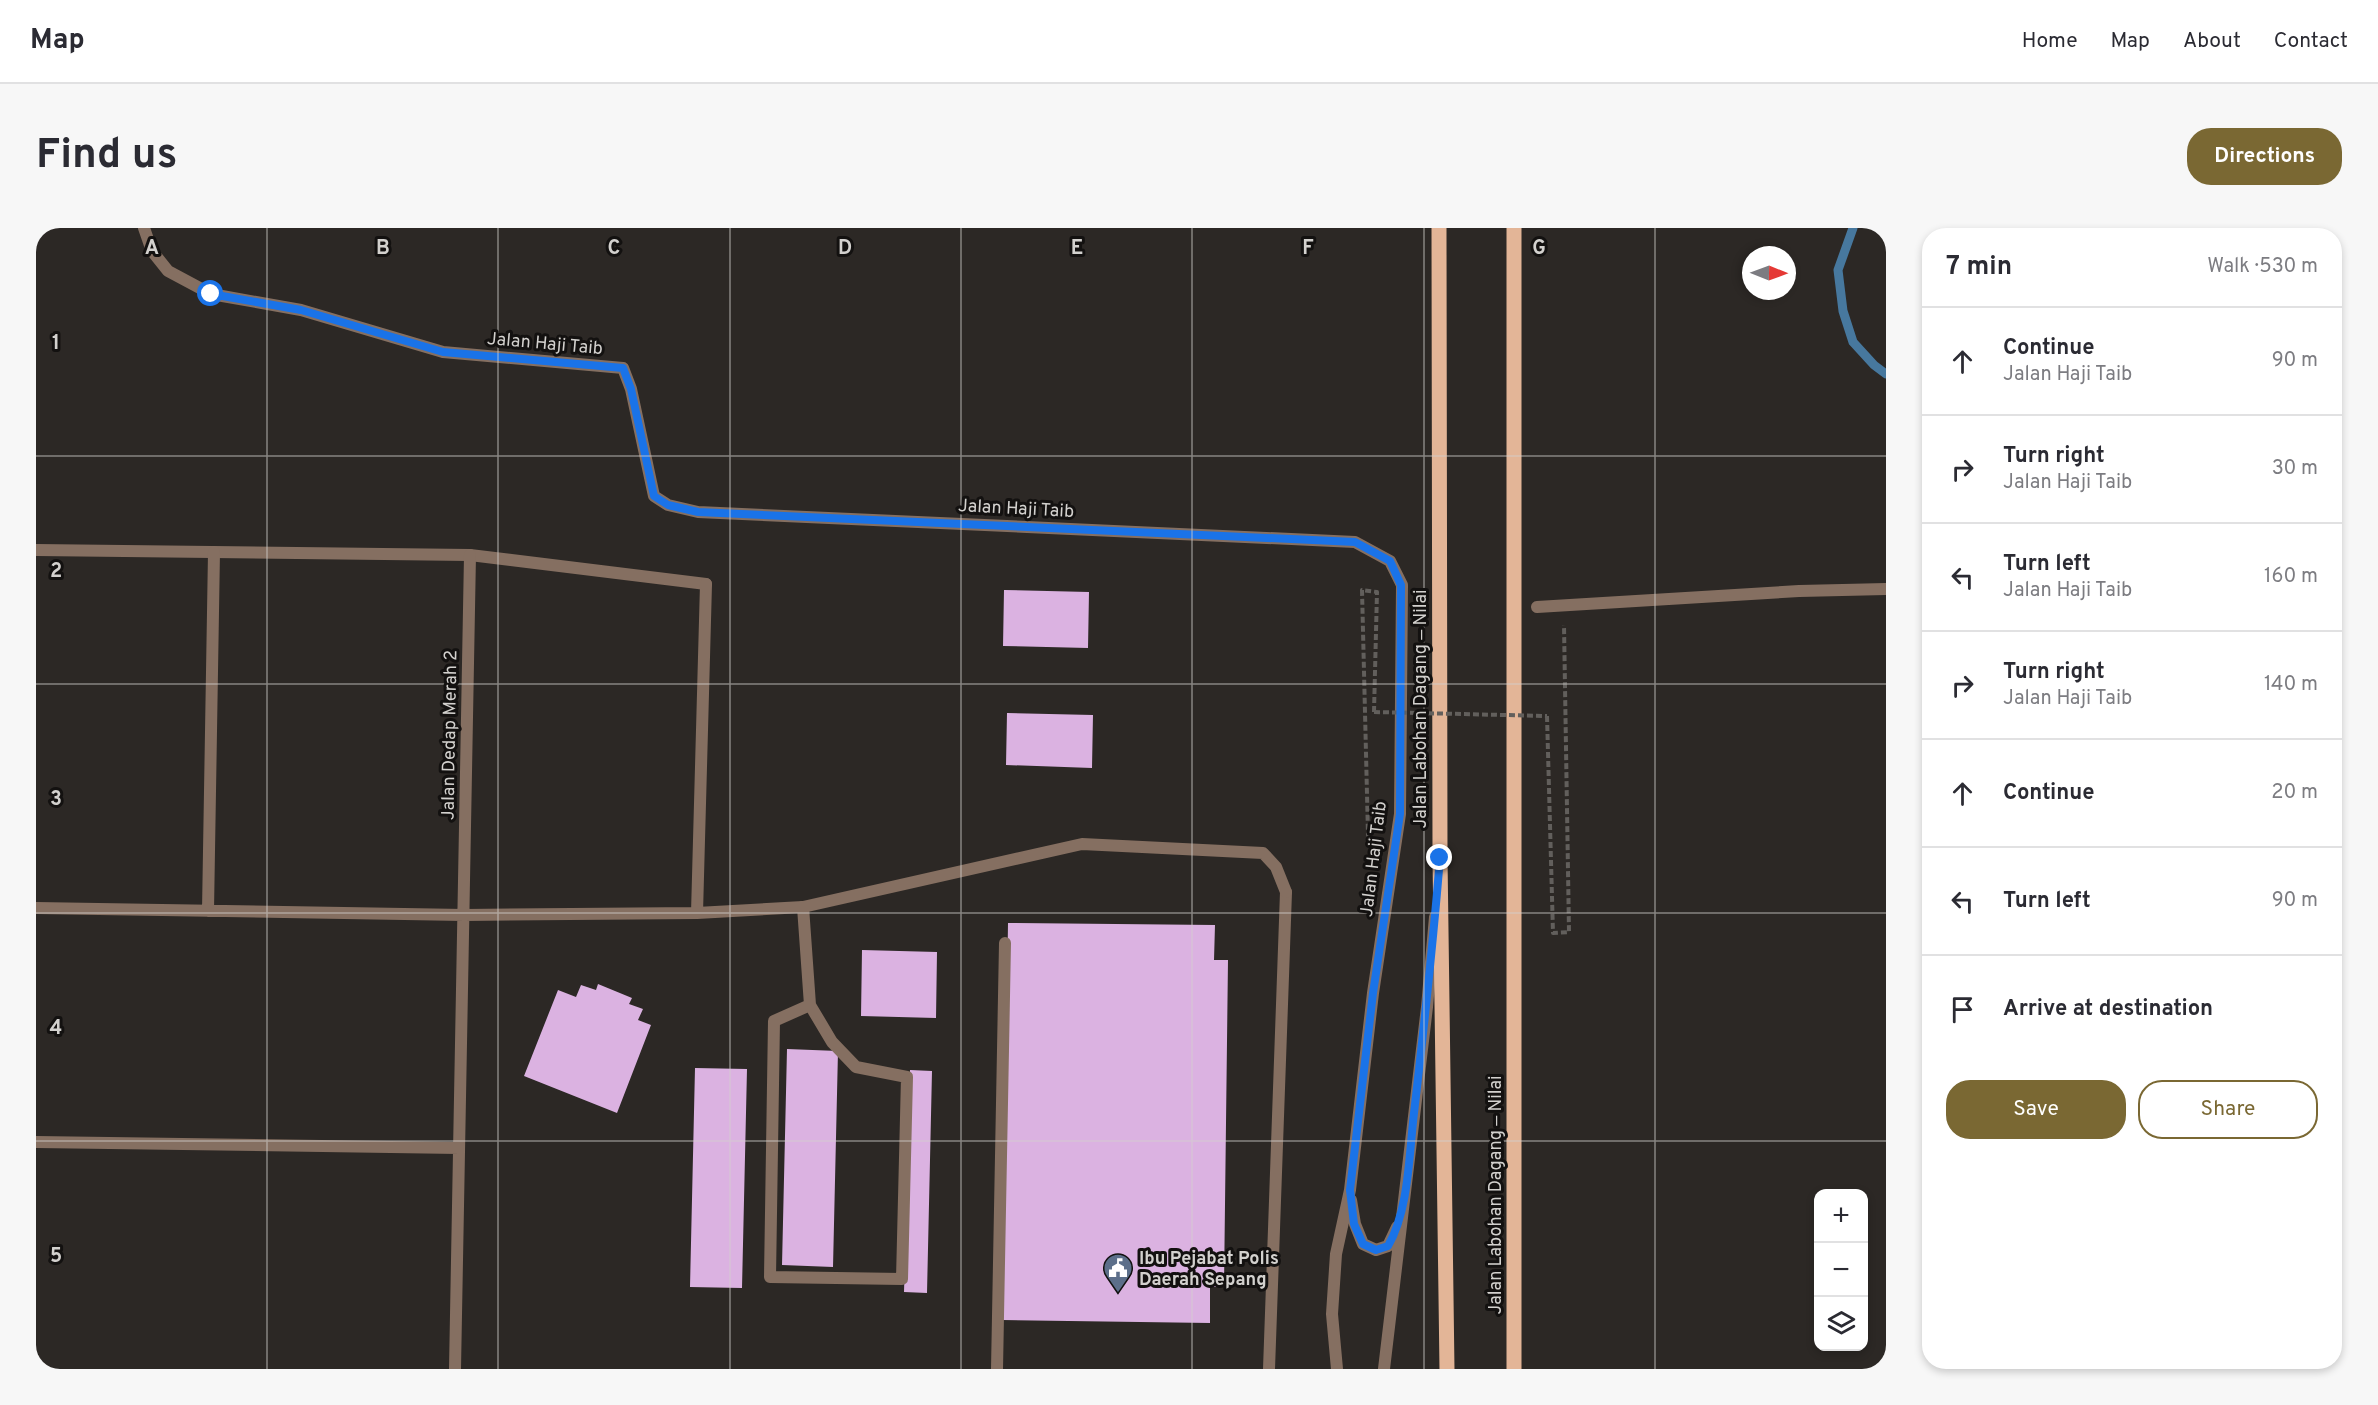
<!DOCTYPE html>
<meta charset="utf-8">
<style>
:root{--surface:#fff;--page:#f7f7f7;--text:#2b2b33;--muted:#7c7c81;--line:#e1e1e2;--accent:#7a6833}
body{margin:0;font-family:Overpass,sans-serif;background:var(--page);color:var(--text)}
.controls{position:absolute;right:18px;bottom:18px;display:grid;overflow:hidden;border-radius:12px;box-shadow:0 3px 9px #0003}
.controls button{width:54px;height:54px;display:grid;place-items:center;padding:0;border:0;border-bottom:2px solid var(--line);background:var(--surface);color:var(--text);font:30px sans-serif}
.compass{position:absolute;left:1706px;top:18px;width:54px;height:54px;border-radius:50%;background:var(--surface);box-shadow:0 3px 9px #0003;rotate:91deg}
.stop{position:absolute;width:18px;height:18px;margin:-14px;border:4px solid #1a73e8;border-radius:50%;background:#fff}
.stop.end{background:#1a73e8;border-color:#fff;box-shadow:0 2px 6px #0008}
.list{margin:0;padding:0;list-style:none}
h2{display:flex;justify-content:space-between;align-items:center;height:78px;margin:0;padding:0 24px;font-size:26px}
h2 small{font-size:20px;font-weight:400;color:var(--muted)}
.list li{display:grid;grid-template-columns:39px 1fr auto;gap:18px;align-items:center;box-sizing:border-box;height:108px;padding:0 24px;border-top:2px solid var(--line)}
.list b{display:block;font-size:22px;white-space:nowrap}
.list p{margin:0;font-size:20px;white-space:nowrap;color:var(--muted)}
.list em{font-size:20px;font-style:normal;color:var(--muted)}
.actions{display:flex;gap:12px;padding:18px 24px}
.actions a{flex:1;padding:14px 0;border:2px solid var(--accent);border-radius:24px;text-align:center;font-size:21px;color:var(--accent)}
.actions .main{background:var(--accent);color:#fff}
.icon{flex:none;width:33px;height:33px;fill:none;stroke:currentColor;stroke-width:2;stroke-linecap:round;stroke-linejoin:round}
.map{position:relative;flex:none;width:1850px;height:1141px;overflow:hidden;border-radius:24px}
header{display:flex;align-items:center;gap:36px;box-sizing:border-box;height:84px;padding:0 30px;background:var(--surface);border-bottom:2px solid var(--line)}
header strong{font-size:28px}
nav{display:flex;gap:33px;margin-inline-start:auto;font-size:21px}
.intro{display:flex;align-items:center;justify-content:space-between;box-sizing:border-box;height:144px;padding:0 36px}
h1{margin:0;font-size:42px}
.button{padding:15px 27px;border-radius:24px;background:var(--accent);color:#fff;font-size:21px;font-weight:700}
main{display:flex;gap:36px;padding:0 36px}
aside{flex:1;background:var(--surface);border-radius:24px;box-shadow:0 3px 9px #0003}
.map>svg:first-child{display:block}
</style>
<header>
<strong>Map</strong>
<nav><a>Home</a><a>Map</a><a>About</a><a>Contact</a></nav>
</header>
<div class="intro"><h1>Find us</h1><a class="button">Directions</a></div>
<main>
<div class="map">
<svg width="1850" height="1141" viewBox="0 0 1850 1141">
<rect width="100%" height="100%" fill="#2c2825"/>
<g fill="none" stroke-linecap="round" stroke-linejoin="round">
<path stroke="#47789e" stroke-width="9" d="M 1817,0 L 1802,42 L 1807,83 L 1817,114 L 1838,137 L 1850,146"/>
</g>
<path fill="#dbb2e1" d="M 968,362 L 1053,364 L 1052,420 L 967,418 Z
M 971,485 L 1057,487 L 1056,540 L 970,537 Z
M 972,695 L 1179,697 L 1178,732 L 1192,732 L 1188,1059 L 1174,1059 L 1174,1095 L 966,1092 Z
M 826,722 L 901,724 L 900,790 L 825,788 Z
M 562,756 L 596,770 L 593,776 L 607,781 L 602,792 L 615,797 L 581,885 L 488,848 L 522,762 L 540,769 L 545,757 L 560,762 Z
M 751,821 L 802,823 L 797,1039 L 746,1037 Z
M 659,840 L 711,841 L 706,1060 L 654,1059 Z
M 874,842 L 896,843 L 891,1065 L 868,1064 Z"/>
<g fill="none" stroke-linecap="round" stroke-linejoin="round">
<path stroke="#625f5c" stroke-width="4" stroke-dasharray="6 3" stroke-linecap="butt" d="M 1338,484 L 1341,364 L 1326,362 L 1332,607 L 1338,613
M 1511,488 L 1517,705 L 1533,704 L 1528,397"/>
<path stroke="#856f61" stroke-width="12" d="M 0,322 L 434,327 L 670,356
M 767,679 L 774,777 L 796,814 L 820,839 L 871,849 L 866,1051 L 734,1049 L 738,793 L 774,777
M 961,1141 L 969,715
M 1233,1141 L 1250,664"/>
<path stroke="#856f61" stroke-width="12" d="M 108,0 L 116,23 L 132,43 L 175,66 L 265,82 L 407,124 L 587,140 L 595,161 L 618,268 L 632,277 L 662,284 L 1319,314 L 1354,333 L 1366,357 L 1364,586 L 1337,765 L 1314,962 L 1300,1026 L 1296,1086 L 1301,1141
M 1501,379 L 1763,363 L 1850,361
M 0,680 L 428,687 L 661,685 L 767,679 L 1046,616 L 1227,625 L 1240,639 L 1250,664
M 172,683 L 178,324
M 661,685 L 670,356
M 0,914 L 423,920
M 1315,972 L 1319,996 L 1327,1016 L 1340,1022 L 1352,1018 L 1361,999
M 419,1141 L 434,327
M 1348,1141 L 1391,779 L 1399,689"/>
<path stroke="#e3b597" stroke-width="15" d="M 1403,0 L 1404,630 L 1411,1141
M 1478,0 L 1478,1141"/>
<path stroke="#625f5c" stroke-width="4" stroke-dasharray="6 3" stroke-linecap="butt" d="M 1338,484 L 1511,488"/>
</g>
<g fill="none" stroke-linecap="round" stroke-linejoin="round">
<path stroke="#1a73e8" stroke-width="8" d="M 175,66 L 265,82 L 407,124 L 587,140 L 595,161 L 618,268 L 632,277 L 662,284 L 1319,314 L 1354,333 L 1365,357 L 1364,586 L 1337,765 L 1314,962 L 1318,996 L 1327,1016 L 1340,1022 L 1352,1018 C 1373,982 1373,926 1378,885 C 1388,800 1397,715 1404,630"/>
</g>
<path fill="none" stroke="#d3d1ce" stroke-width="1.5" stroke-opacity="0.55" d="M 231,0 L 231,1141M 462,0 L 462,1141M 694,0 L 694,1141M 925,0 L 925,1141M 1156,0 L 1156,1141M 1388,0 L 1388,1141M 1619,0 L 1619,1141M 0,228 L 1850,228M 0,456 L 1850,456M 0,685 L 1850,685M 0,913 L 1850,913"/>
<defs>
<g id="civic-pin" transform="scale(1.5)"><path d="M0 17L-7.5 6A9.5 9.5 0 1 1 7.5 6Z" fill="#5c6f8a" stroke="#131110"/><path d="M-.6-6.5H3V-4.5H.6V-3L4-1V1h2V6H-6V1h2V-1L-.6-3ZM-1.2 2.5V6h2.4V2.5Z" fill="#fff"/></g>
</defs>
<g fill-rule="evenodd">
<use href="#civic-pin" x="1082" y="1040"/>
</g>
<g text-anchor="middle" stroke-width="6" stroke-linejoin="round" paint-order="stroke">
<g font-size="18" fill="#d3d1ce" stroke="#131110">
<text transform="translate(509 115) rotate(5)" y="6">Jalan Haji Taib</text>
<text transform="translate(980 280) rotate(3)" y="6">Jalan Haji Taib</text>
<text transform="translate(1384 481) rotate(-90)" y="6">Jalan Labohan Dagang ‒ Nilai</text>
<text transform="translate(413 507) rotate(-89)" y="6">Jalan Dedap Merah 2</text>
<text transform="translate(1337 631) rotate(-83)" y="6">Jalan Haji Taib</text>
<text transform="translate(1459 967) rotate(-90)" y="6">Jalan Labohan Dagang ‒ Nilai</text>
</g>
<g font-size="18" font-weight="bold" fill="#d3d1ce" stroke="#131110" text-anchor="start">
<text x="1103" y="1036">Ibu Pejabat Polis<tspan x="1103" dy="21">Daerah Sepang</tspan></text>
</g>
</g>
<g font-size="20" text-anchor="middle" font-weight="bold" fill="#d3d1ce" stroke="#131110" stroke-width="6" stroke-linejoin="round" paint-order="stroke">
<text x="116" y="26">A</text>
<text x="347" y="26">B</text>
<text x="578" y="26">C</text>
<text x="809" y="26">D</text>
<text x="1041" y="26">E</text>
<text x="1272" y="26">F</text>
<text x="1503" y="26">G</text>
<text x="20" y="121">1</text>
<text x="20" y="349">2</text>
<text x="20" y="577">3</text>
<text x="20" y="806">4</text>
<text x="20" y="1034">5</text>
</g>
</svg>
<div class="controls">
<button>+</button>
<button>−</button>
<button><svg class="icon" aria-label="layers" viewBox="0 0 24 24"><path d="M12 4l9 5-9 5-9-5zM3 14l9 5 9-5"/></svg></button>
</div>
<svg class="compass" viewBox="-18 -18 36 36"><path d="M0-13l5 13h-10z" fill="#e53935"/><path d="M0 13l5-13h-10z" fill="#7c7c81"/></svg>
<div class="stop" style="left:175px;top:66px"></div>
<div class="stop end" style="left:1404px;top:630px"></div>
</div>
<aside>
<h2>7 min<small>Walk · 530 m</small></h2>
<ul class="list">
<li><svg class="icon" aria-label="ahead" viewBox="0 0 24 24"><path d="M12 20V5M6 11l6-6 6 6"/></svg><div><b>Continue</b><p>Jalan Haji Taib</p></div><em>90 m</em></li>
<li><svg class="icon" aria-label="right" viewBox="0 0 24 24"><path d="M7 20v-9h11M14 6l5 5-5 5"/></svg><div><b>Turn right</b><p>Jalan Haji Taib</p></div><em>30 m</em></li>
<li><svg class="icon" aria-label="left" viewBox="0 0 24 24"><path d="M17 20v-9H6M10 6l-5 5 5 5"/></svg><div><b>Turn left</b><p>Jalan Haji Taib</p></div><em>160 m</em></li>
<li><svg class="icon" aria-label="right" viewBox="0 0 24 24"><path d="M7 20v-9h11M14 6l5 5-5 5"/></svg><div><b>Turn right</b><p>Jalan Haji Taib</p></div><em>140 m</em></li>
<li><svg class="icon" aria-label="ahead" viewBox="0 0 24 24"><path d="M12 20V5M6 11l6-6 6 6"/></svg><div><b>Continue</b></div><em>20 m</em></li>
<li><svg class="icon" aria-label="left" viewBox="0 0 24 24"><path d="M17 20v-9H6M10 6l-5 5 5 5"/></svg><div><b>Turn left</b></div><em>90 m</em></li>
<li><svg class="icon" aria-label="arrive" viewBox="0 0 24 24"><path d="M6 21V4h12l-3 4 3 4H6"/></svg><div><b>Arrive at destination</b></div></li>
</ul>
<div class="actions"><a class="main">Save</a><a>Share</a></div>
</aside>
</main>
